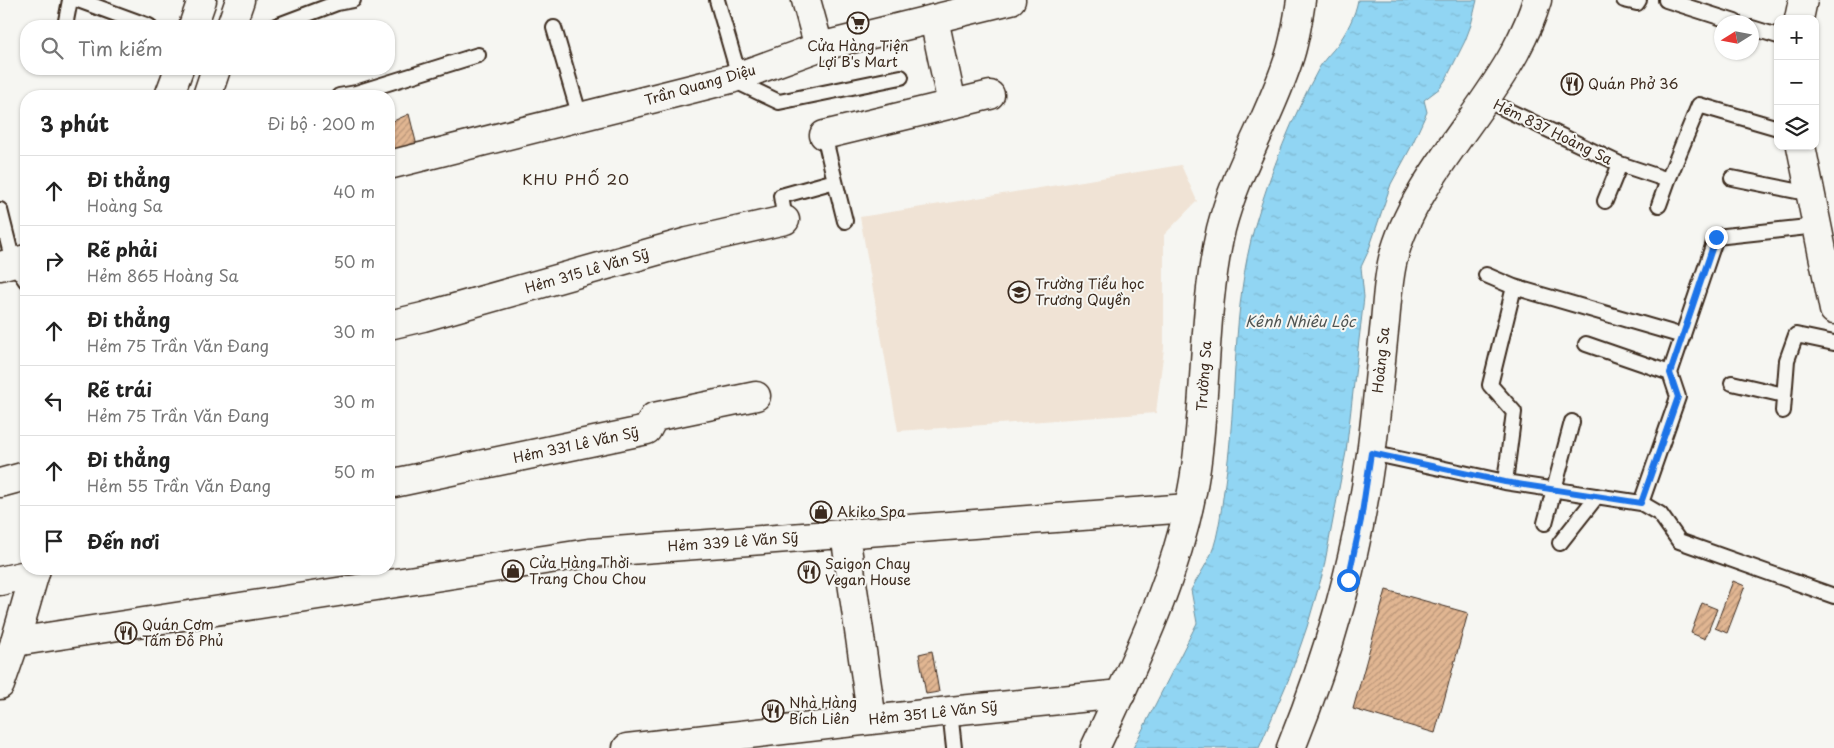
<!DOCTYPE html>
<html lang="vi">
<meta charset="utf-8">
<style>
:root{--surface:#fff;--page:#f6f6f6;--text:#222;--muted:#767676;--line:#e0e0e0}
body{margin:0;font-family:"Playpen Sans",sans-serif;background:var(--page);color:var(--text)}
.controls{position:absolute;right:15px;top:15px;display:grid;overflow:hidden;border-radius:10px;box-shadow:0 1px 4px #0004}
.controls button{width:45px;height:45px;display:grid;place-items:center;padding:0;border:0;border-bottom:1px solid var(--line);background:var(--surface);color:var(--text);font:25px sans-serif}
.compass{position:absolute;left:1714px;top:15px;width:45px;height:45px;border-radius:50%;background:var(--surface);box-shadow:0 1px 4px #0004;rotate:259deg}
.stop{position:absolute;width:15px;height:15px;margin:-11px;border:4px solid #1a73e8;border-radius:50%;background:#fff}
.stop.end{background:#1a73e8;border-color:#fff;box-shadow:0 1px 5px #0008}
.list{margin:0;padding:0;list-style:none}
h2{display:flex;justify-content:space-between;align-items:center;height:65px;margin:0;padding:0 20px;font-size:21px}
h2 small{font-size:16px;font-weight:400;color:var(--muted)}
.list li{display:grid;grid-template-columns:32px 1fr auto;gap:15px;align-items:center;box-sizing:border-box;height:70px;padding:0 20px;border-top:1px solid var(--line)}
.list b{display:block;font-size:19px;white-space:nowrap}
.list p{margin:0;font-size:16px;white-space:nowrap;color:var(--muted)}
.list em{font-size:16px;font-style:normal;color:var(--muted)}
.icon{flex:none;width:28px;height:28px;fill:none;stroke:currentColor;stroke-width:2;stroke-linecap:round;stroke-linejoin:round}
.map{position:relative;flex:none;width:1834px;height:748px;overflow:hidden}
.search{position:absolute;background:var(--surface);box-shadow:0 1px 4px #0004;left:20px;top:20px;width:375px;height:55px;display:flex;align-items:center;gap:12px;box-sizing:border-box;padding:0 18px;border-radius:20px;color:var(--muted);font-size:19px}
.panel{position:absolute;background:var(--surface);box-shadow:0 1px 4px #0004;left:20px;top:90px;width:375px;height:485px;border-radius:20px}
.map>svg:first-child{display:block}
</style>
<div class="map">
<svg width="1834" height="748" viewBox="0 0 1834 748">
<defs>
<pattern id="water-ripples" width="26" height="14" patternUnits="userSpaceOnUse" patternTransform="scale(1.25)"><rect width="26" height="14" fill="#91d5f3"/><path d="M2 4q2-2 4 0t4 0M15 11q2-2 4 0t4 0" fill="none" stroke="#7eb7d0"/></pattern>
<pattern id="building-hatch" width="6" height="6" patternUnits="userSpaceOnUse" patternTransform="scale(1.25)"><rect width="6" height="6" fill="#e1b692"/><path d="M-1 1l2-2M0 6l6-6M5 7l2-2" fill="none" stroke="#b89477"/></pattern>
</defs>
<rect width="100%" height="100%" fill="#f6f6f2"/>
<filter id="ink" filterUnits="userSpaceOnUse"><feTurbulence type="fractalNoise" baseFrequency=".02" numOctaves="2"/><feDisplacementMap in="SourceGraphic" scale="10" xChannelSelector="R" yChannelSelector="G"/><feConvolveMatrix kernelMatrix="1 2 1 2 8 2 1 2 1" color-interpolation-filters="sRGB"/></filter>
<g filter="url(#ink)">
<path fill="#f0e3d5" d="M 1181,165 L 1197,201 L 1164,235 L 1164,348 L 1156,413 L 898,431 L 860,217 Z"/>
<path fill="url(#water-ripples)" stroke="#6f919e" d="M 1358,0 L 1477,0 L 1471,25 L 1465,41 L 1446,79 L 1440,88 L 1424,100 L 1427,112 L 1410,149 L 1391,184 L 1368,252 L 1361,267 L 1364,297 L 1346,452 L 1323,572 L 1307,627 L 1290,676 L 1259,748 L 1133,748 L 1197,623 L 1191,590 C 1197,578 1206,566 1211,554 C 1219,536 1222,503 1225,483 C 1238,398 1231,309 1255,225 C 1271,170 1292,118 1319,68 C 1324,59 1332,52 1338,44 C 1347,31 1355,16 1358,0 Z"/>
<path fill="url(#building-hatch)" stroke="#3b2a1e" d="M 409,114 L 417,146 L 394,152 L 389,139 L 389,123 Z
M 1733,581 L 1745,586 L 1727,633 L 1715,628 Z
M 1386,590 L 1468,613 L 1435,733 L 1353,709 Z
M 1702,603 L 1717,609 L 1705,639 L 1691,633 Z
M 932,651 L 939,692 L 926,694 L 919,654 Z"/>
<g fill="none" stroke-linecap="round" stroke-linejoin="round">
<g stroke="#3b2a1e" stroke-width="18">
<path id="service" d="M 78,0 L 149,26
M 717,0 L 739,76
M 1624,0 L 1637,3 L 1639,0
M 1666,0 L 1735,22
M 65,26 L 70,0
M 276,26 L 337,3 L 353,0
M 554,28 L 580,117
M 1752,28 L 1778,36
M 731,79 L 779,102 L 901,77
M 339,96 L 356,93 L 478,55
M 1486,100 L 1620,164 L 1668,180 L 1699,105 L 1778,128
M 1732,178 L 1811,194
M 835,181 L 845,221
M 1605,201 L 1620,164
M 1659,205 L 1668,180
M 0,210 L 13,262 L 26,281
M 785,220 L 781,196 L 835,181 L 824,135
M 1486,275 L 1514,287 L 1683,336
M 1586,344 L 1670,373
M 1732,383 L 1784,395
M 1783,411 L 1787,360 L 1796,335 L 1834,343
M 1371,453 L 1505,482 L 1641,503 L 1660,514 L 1679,541 L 1834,596
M 1505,482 L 1514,412 L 1490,385 L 1514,287
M 1641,503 L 1678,397 L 1670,373 L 1716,237 L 1817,226
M 1545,523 L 1572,422
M 1560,543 L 1597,496
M 950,711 L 954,748"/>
</g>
<g stroke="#3b2a1e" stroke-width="31">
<path id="minor" d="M 806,0 L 819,47
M 934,19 L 952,104
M 1799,19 L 1803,0
M 824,135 L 990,95
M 1801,146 L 1834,310
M 389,325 L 423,317 L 688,242 L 785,220
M 0,483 L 26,476
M 389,484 L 647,430 L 654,417 L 756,396
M 845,534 L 872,720
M 0,581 L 35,573
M 15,642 L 589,553 L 1188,508
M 627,748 L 950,711 L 1121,694"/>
</g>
<g stroke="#3b2a1e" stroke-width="31">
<path id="tertiary" d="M 389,165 L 731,79 L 819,47 L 1011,0
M 0,266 L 26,259
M 1095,748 C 1137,658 1182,567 1196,468 C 1207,389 1203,307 1221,229 C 1236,170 1269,119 1288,61 C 1295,41 1298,21 1301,0
M 1291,748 C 1330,651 1357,558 1371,454 C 1377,411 1380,366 1385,322 C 1387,301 1388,279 1393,259 C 1411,186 1479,119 1515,52 C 1524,35 1532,18 1537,0"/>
</g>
<g stroke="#3b2a1e" stroke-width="31">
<path id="secondary" d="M 193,26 L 202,0
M 231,26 L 240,0
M 169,96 L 179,69
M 207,96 L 216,69
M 0,685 L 15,642 L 36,569"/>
</g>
<use href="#service" stroke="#f6f6f2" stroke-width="14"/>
<use href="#minor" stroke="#f6f6f2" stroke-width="28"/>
<use href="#tertiary" stroke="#f6f6f2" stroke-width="28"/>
<use href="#secondary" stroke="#f6f6f2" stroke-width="28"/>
</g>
</g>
<g fill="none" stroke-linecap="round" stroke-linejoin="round" filter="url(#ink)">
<path stroke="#1a73e8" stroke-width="6" d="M 1348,580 L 1361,520 L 1371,453 L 1505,482 L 1641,503 L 1678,397 L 1670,373 L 1716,237"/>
</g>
<defs>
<g id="supermarket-ring" transform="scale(1.125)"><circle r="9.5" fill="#f6f6f2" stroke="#3b2a1e" stroke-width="1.5"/><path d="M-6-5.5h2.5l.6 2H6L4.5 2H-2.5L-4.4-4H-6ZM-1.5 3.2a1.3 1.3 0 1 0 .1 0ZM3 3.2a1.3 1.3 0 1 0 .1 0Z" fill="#3b2a1e"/></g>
<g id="restaurant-ring" transform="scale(1.125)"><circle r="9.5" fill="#f6f6f2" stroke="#3b2a1e" stroke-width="1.5"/><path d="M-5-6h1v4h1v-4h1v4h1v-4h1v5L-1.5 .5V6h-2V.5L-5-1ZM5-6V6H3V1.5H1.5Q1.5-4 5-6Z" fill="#3b2a1e"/></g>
<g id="school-ring" transform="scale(1.125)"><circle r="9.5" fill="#f6f6f2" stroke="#3b2a1e" stroke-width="1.5"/><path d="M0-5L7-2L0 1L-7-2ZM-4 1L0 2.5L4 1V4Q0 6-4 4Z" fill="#3b2a1e"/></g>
<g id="shop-ring" transform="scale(1.125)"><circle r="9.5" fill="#f6f6f2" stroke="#3b2a1e" stroke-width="1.5"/><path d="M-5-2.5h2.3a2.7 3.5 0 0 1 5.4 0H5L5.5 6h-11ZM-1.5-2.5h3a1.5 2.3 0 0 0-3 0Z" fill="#3b2a1e"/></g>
</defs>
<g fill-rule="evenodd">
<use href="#supermarket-ring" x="858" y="23"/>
<use href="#restaurant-ring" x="1572" y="84"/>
<use href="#school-ring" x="1019" y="292"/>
<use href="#shop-ring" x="821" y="512"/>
<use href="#shop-ring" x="513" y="571"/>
<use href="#restaurant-ring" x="809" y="572"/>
<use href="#restaurant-ring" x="126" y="633"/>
<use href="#restaurant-ring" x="773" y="711"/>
</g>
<g text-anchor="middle" stroke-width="4" stroke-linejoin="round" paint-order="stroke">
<g font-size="14" fill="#3b2a1e" stroke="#f6f6f2" text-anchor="start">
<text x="858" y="51" text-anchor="middle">Cửa Hàng Tiện<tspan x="858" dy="16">Lợi B's Mart</tspan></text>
<text x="1588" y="89">Quán Phở 36</text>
<text x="1035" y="289">Trường Tiểu học<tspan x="1035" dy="16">Trương Quyền</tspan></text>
<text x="837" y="517">Akiko Spa</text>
<text x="529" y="568">Cửa Hàng Thời<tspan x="529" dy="16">Trang Chou Chou</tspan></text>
<text x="825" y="569">Saigon Chay<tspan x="825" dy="16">Vegan House</tspan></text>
<text x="142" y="630">Quán Cơm<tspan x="142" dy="16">Tấm Đỗ Phủ</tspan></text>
<text x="789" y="708">Nhà Hàng<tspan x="789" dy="16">Bích Liên</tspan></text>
</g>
<g font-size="14" fill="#3b2a1e" stroke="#f6f6f2">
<text transform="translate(700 85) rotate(-16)" y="5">Trần Quang Diệu</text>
<text transform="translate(1553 132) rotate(26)" y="5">Hẻm 837 Hoàng Sa</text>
<text transform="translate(587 271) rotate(-16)" y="5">Hẻm 315 Lê Văn Sỹ</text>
<text transform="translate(1381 360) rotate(-84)" y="5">Hoàng Sa</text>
<text transform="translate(1204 376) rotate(-86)" y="5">Trường Sa</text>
<text transform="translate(576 445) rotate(-12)" y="5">Hẻm 331 Lê Văn Sỹ</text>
<text transform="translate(733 542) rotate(-4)" y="5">Hẻm 339 Lê Văn Sỹ</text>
<text transform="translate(933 713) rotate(-6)" y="5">Hẻm 351 Lê Văn Sỹ</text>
</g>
<g font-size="15" letter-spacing="1" fill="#3b2a1e" stroke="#f6f6f2">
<text x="576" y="185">KHU PHỐ 20</text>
</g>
<g font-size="15" font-style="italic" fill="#505553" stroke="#f6f6f2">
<text x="1300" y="327">Kênh Nhiêu Lộc</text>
</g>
</g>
</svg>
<div class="controls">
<button>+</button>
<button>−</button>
<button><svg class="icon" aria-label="layers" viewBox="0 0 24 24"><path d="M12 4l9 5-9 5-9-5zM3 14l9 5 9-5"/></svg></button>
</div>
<svg class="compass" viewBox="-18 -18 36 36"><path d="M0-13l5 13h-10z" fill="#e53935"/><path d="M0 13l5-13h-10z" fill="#767676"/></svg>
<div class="stop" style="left:1348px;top:580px"></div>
<div class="stop end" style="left:1716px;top:237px"></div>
<div class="search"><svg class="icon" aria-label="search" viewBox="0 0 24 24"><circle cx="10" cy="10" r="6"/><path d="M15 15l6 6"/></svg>Tìm kiếm</div>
<section class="panel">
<h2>3 phút<small>Đi bộ · 200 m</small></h2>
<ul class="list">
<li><svg class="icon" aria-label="ahead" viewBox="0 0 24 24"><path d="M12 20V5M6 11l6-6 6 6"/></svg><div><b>Đi thẳng</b><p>Hoàng Sa</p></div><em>40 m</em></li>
<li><svg class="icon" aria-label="right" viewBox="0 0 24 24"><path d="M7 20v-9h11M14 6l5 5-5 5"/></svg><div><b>Rẽ phải</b><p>Hẻm 865 Hoàng Sa</p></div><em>50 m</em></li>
<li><svg class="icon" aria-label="ahead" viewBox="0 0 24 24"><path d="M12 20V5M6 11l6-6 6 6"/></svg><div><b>Đi thẳng</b><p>Hẻm 75 Trần Văn Ðang</p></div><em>30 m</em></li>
<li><svg class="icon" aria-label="left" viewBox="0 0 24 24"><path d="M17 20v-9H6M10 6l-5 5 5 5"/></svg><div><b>Rẽ trái</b><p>Hẻm 75 Trần Văn Đang</p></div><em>30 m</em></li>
<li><svg class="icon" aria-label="ahead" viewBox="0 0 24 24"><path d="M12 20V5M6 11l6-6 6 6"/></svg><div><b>Đi thẳng</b><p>Hẻm 55 Trần Văn Đang</p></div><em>50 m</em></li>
<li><svg class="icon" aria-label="arrive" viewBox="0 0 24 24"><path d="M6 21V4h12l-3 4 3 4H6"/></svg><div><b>Đến nơi</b></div></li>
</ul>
</section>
</div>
